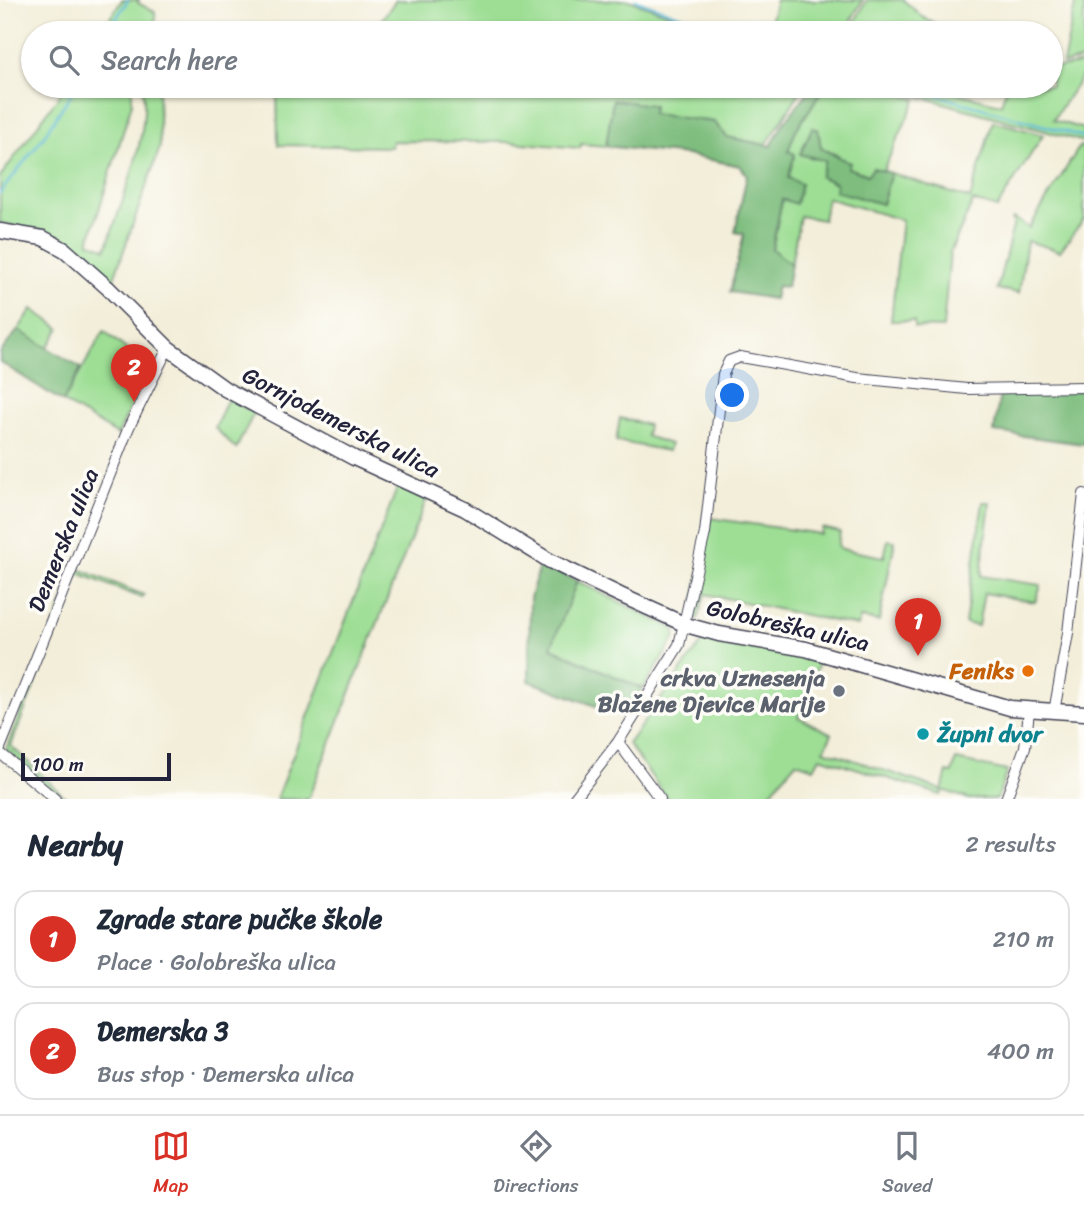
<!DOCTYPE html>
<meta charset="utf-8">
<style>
:root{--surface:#fff;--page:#f6f6f7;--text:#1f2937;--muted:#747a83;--line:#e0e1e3;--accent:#d93025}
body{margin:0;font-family:Sriracha,sans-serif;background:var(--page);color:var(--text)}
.scale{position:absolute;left:21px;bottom:18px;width:150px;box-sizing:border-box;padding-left:7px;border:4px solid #22223b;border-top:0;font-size:19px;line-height:24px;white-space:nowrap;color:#22223b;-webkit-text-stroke:5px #fdfcf7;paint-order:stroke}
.you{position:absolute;left:733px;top:396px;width:24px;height:24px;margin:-18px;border:5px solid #fff;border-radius:50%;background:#1a73e8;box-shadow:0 0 0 10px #1a73e833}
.badge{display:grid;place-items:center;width:46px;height:46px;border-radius:50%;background:var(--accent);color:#fff;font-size:23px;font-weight:700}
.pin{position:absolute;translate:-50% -58px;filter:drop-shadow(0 2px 4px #0008)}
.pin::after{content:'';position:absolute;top:37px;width:24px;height:21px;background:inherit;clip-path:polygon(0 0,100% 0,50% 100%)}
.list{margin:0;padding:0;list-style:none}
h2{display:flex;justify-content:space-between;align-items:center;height:91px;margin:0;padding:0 28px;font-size:30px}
h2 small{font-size:23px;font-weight:400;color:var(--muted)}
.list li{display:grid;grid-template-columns:46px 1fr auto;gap:21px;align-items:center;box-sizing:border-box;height:98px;margin:0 14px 14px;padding:0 14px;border:2px solid var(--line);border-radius:21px}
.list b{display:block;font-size:26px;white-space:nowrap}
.list p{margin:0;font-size:23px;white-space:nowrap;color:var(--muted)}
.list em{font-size:23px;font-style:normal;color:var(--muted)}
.icon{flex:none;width:38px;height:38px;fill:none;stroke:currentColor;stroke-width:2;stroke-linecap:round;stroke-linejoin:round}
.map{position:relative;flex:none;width:1084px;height:799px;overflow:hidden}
.search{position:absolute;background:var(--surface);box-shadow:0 2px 5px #0004;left:21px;right:21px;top:21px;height:77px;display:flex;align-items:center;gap:18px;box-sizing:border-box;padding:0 24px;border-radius:38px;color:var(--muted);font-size:26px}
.sheet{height:315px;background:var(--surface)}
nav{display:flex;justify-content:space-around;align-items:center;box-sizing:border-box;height:98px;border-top:2px solid var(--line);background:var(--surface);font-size:19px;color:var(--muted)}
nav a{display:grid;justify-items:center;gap:4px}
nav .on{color:var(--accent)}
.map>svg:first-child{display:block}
</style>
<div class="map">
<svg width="1084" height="799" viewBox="0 0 1084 799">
<rect width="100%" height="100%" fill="#fdfcf7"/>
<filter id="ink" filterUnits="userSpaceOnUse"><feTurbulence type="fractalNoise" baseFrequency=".0143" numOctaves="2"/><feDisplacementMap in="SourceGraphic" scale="14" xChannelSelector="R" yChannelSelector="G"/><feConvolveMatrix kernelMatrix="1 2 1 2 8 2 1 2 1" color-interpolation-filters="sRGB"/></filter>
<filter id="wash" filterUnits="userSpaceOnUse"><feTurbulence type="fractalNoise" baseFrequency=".00686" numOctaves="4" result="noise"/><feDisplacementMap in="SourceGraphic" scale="28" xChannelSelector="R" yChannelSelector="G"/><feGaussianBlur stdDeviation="1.57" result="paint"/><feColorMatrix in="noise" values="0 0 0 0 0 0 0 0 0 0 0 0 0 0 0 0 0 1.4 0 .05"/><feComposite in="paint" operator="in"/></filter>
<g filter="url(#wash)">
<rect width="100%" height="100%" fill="#f3eed9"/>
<path fill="#9dde94" stroke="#608068" stroke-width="2" d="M 122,0 L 139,0 L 138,3 L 155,12 L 156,33 L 100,33 Z
M 396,0 L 629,0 L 724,33 L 372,33 Z
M 776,0 L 863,0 L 843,33 L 767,33 Z
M 867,0 L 903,0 L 924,18 L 948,31 L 848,33 Z
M 1076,0 L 1084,0 L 1084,59 L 1063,64 Z
M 1084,63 L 1084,73 L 1053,120 L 1084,129 L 1084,142 L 882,86 L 929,86 L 1001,104 L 1007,86 L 1051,86 L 1051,69 Z
M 66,86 L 132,86 L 132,103 L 89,242 L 106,249 C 120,205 153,129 142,86 L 158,86 L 160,147 L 112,284 L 41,231 L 0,223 L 0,177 Z
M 277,86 L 804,86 L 766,145 L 727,137 L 714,122 L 652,114 L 653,105 L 613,100 L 606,146 L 581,144 L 580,148 L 511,142 L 392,141 L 391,147 L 278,145 Z
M 819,86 L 868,86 L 916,99 L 883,171 L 873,168 L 869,175 L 848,168 L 850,163 L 839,160 L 839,156 L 821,148 L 812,128 L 800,154 L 825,161 L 836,183 L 882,204 L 891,173 L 970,199 L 993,121 L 1043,135 L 997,208 L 973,201 L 950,253 L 943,328 L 914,327 L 914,321 L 891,321 L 902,220 L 827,198 L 823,220 L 800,216 L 791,264 L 772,250 L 782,199 L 801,184 L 788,178 L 794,154 L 788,151 L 796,130 L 823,89 Z
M 1080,146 L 1084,147 L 1084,219 L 1060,251 L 1027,241 L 1019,293 L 997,289 L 1014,223 L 1012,220 L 1014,218 L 1029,228 Z
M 32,309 L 60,328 L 47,348 L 18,330 Z
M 104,331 L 136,357 L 122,387 L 136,394 L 118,435 L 63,402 Z
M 228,398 L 254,413 L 236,449 L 215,428 Z
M 620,418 L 648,425 L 646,436 L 670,444 L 668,451 L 616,441 Z
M 398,486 L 427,498 L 308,799 L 276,799 Z
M 983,502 L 990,502 L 981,576 L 1041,585 L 1035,602 L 984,593 L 978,626 L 965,623 Z
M 710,518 L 821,534 L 822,528 L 840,532 L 838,546 L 842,549 L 884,557 L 888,540 L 895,541 L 879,621 L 860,618 L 858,626 L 705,594 L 698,619 L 691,618 Z
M 79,569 L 144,595 L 142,598 L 78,573 L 11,746 L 67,799 L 61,799 L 6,749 L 75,571 Z
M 577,581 L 675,629 L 675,638 L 643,689 L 550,647 Z
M 704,639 L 820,660 L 798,717 L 832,734 L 824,750 L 942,790 L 947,772 L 952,773 L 956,760 L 1007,771 L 997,799 L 969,799 L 943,790 L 941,795 L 820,757 L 814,768 L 796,762 L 765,799 L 668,799 L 628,744 Z"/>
<path fill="#7ebd7e" stroke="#50705c" stroke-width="2" d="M 813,86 L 823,89 L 796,130 L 788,151 L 795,154 L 788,178 L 801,184 L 796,204 L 782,199 L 772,249 L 791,264 L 787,287 L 777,286 L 774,299 L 730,292 L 744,234 L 735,232 L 747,175 L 740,166 L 687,155 L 606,146 L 613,100 L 653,105 L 652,114 L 714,122 L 727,137 L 771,146 L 783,124 Z
M 812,128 L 818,129 L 821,148 L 850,163 L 848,168 L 868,175 L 873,168 L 891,173 L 882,204 L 835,191 L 836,183 L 820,177 L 825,161 L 800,154 Z
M 18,330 L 81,368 L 63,402 L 0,362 L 0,353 Z
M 1084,390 L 1084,444 L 994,432 L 1000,393 Z
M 540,563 L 577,581 L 551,648 L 643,689 L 625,717 L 529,681 L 530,598 Z"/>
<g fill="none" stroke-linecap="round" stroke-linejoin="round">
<path stroke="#58b7d6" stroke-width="2.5" d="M 636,0 L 730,33
M 107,33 L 128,0
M 904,86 L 1084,137
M 0,193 L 42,139 L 76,86"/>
</g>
</g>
<g filter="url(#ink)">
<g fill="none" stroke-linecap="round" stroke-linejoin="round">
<g stroke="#414153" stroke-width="12">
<path id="street" d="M 1054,712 L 1068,633 L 1084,494
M 618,742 L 660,799
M 0,748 L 129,427 L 168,348
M 0,753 L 55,799
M 574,799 L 618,742 L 679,645 L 705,533 L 723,374 L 729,361 L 740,357 L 857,378 L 967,389 L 1084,387
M 1006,799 L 1025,747 L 1029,711"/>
</g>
<g stroke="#414153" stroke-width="17">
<path id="secondary" d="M 0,231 L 43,238 L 65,250 L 108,288 L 168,348 L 225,389 L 354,458 L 465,509 L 550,561 L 620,595 L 686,625 L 719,634 L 806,649 L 1010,708 L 1084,713"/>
</g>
<use href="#street" stroke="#fff" stroke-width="10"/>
<use href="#secondary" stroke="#fff" stroke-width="14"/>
</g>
</g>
<circle fill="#e8710a" stroke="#fdfcf7" stroke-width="2.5" cx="1028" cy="671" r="7"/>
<circle fill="#6b7280" stroke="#fdfcf7" stroke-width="2.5" cx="839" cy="691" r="7"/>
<circle fill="#0f9aa8" stroke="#fdfcf7" stroke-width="2.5" cx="923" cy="734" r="7"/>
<g text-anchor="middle" stroke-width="7" stroke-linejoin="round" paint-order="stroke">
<g font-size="23" fill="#22223b" stroke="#fdfcf7">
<text transform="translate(341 422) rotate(27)" y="8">Gornjodemerska ulica</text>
<text transform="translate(63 540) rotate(-68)" y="8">Demerska ulica</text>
<text transform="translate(788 625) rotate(13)" y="8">Golobreška ulica</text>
</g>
<g font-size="23" font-weight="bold" fill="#c56008" stroke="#fdfcf7" text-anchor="end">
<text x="1014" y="679">Feniks</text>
</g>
<g font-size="23" font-weight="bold" fill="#5b616d" stroke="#fdfcf7" text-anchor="end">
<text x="825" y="686">crkva Uznesenja<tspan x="825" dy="26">Blažene Djevice Marije</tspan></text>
</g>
<g font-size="23" font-weight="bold" fill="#0d838f" stroke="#fdfcf7" text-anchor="start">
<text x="937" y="742">Župni dvor</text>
</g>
</g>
</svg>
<div class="scale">100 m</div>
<div class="you"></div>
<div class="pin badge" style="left:918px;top:656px">1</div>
<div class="pin badge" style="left:134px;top:402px">2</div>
<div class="search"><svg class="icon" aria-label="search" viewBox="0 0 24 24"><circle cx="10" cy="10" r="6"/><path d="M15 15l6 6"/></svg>Search here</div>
</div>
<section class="sheet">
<h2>Nearby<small>2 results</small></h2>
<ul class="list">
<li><span class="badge">1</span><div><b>Zgrade stare pučke škole</b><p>Place · Golobreška ulica</p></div><em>210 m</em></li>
<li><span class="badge">2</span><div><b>Demerska 3</b><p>Bus stop · Demerska ulica</p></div><em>400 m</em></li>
</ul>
</section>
<nav>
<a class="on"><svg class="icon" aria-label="map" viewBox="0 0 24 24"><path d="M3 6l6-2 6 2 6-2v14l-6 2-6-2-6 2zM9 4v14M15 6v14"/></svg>Map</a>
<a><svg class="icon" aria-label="directions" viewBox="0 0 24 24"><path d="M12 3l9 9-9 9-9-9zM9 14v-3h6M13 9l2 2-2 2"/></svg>Directions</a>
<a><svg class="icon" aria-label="saved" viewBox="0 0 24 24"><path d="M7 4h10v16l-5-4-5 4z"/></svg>Saved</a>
</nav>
